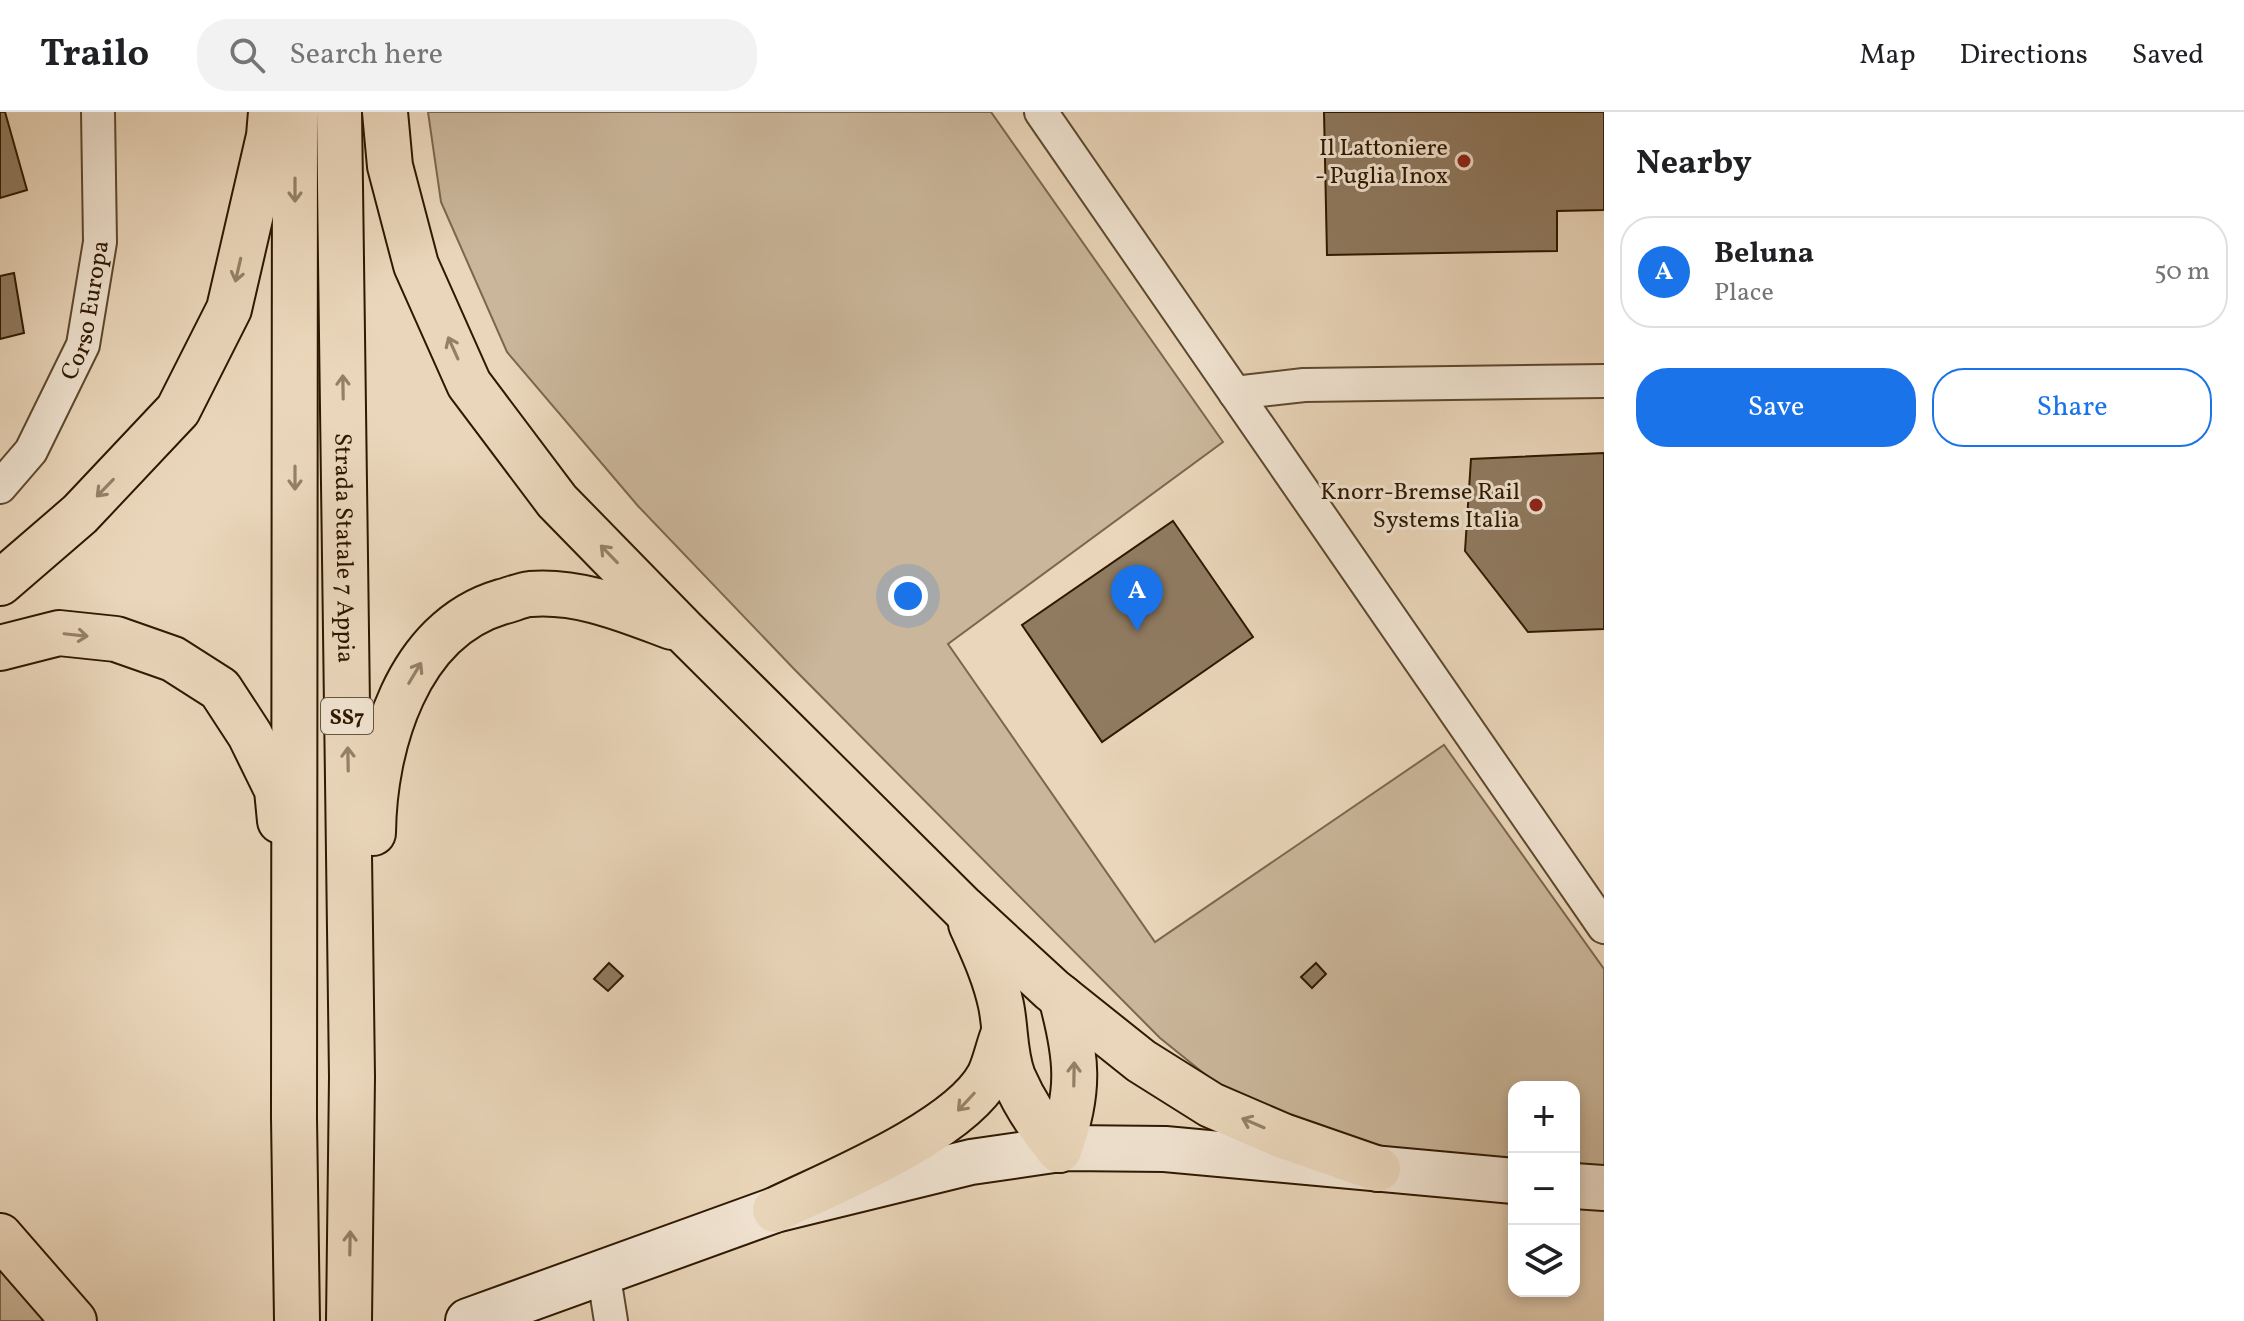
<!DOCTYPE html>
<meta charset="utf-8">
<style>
:root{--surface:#fff;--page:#f2f2f2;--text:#202124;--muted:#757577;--line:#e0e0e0;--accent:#1a73e8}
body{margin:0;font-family:Vollkorn,serif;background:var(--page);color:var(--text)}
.controls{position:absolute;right:24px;bottom:24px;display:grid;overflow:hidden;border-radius:16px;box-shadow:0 4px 12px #0003}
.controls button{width:72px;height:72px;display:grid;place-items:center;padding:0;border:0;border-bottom:2px solid var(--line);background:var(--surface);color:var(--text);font:40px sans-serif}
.you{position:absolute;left:908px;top:484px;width:28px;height:28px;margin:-20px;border:6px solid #fff;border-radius:50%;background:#1a73e8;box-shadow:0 0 0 12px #1a73e833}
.badge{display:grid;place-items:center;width:52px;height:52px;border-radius:50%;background:var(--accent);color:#fff;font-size:26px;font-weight:700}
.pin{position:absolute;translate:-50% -66px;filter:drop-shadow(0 2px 4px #0008)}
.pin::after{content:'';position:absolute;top:42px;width:28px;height:24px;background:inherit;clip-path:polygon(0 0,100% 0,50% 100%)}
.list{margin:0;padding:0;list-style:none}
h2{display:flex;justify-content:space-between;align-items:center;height:104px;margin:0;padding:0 32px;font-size:34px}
h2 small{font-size:26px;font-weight:400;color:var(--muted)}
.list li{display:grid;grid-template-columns:52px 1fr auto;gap:24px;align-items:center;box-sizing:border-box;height:112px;margin:0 16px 16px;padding:0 16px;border:2px solid var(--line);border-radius:32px}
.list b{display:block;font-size:30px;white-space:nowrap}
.list p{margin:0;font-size:26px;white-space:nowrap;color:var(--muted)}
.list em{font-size:26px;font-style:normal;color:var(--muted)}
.actions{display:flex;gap:16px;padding:24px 32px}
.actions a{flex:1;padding:18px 0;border:2px solid var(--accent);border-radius:32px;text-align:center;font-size:28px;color:var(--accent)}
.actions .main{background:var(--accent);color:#fff}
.icon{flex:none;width:44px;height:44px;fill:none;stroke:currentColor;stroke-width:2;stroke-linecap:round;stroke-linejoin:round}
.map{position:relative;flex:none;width:1604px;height:1209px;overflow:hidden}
header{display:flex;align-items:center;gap:48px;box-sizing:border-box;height:112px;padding:0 40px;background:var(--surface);border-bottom:2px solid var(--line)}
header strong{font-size:38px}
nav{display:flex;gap:44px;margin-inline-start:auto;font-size:28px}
.search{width:560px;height:72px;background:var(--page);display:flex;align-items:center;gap:20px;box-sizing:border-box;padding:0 28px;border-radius:32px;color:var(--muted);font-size:30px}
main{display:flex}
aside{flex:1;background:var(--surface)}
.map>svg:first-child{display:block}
</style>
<header>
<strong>Trailo</strong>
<div class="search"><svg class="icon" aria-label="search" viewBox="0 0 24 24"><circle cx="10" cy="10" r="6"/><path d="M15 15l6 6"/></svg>Search here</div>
<nav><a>Map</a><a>Directions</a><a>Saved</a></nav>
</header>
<main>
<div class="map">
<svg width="1604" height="1209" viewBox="0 0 1604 1209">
<rect width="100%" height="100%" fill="#ead6ba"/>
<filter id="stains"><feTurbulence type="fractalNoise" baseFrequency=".0025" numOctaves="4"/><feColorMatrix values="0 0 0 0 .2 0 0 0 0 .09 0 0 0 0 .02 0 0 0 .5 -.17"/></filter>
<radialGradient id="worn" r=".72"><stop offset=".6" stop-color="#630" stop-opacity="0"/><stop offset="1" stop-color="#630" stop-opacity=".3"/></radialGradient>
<path fill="#cab69a" stroke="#7c674d" stroke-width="2" d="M 428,0 L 991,0 L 1223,330 L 948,532 L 1155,830 L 1444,633 L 1604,857 L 1604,1057 L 1574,1055 L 1574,975 L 1514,975 L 1514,1052 L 1426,1046 L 1320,1023 L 1227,980 L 1160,926 L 795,558 L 638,394 L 507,240 L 441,90 Z
M 0,1155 L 47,1209 L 0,1209 Z"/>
<path fill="#907b61" stroke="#2e1800" stroke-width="2" d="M 0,0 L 5,0 L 27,78 L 0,86 Z
M 1324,0 L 1604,0 L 1604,98 L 1557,99 L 1557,139 L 1327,143 Z
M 14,161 L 24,221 L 0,227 L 0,164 Z
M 1604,341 L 1604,517 L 1528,520 L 1465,439 L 1471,347 Z
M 1173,409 L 1253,525 L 1102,630 L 1022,513 Z
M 609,851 L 623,864 L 608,879 L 594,867 Z
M 1316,851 L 1326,862 L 1312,876 L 1301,865 Z"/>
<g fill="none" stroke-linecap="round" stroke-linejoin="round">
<g stroke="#5d482e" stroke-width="36">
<g id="minor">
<path d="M 1041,0 L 1604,815"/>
<path d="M 1235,281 L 1304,273 L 1604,269"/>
<path id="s1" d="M 0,375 L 31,339 L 83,233 L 100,130 L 98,0"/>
<path d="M 603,1159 L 611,1209"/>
</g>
</g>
<g stroke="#2e1800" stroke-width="48">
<path id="secondary" d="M 1574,1074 L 1604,1076
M 468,1209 L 775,1098 L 971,1050 L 1067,1036 L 1165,1037 L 1514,1069"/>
</g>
<g stroke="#2e1800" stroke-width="48">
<g id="trunk">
<path d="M 295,0 L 294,1006 L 297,1209"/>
<path id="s2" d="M 339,0 L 352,965 L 349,1209"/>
<path d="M 385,0 L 390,54 L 416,153 L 469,272 L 557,389 L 683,518 L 963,796 L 1052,878 L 1141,949 L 1211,993 L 1283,1024 L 1378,1057"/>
<path d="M 0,471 L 80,402 L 178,298 L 229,197 L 269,24 L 271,0"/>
<path d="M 0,536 L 59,521 L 116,527 L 173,547 L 220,577 L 250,623 L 277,678 L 280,709"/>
<path d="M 373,721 C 374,634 407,518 501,490 C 510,488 521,483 530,482 C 580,478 626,498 672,515"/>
<path d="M 971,812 C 983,839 995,864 1001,893 C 1006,917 1004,941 1013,965 C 1025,993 1040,1015 1059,1038"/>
<path d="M 1059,1038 C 1081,979 1077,944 1061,885"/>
<path d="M 775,1098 C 833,1070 959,1019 989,964 C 995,952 998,936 1003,923"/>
<path d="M 0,1124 L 74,1209"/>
</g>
</g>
<use href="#minor" stroke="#f1e4d2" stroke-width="32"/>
<use href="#secondary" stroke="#f1e4d2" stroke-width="44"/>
<use href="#trunk" stroke="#ead6ba" stroke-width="44"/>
</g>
<defs><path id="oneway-shaft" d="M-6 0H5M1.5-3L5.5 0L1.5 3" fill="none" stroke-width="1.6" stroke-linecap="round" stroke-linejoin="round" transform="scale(2)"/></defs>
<g stroke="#958066">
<use href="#oneway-shaft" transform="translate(295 78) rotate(90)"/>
<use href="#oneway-shaft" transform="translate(238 158) rotate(103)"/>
<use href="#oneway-shaft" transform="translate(453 236) rotate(-114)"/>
<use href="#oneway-shaft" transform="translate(343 275) rotate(-91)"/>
<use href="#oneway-shaft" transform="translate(295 366) rotate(90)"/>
<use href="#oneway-shaft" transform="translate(105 376) rotate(134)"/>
<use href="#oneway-shaft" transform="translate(609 442) rotate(-134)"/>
<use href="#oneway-shaft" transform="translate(76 523) rotate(6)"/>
<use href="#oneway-shaft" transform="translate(415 561) rotate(-59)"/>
<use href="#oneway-shaft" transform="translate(348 647) rotate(-91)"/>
<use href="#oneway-shaft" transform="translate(1074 962) rotate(-89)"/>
<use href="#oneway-shaft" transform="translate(966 990) rotate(133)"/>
<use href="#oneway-shaft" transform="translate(1253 1011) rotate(-157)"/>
<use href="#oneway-shaft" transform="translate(350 1131) rotate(-89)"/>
</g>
<g fill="#8f2418" stroke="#f1e4d2" stroke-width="3">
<circle cx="1464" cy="49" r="8"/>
<circle cx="1536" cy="393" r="8"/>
</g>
<g text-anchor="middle" stroke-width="6" stroke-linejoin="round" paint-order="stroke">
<rect fill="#f1e4d2" stroke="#68553f" stroke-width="2" x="321" y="586" width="52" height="36" rx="6"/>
<g font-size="22" font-weight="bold" fill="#2e1800">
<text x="347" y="612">SS7</text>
</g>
<g font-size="24" fill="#2e1800" stroke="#f1e4d2" text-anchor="end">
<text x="1448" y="43">Il Lattoniere<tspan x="1448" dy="28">- Puglia Inox</tspan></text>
<text x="1520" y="387">Knorr-Bremse Rail<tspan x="1520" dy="28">Systems Italia</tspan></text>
</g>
<g font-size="24" fill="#2e1800" stroke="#f1e4d2">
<text dy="8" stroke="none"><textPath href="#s1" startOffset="200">Corso Europa</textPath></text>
<text dy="8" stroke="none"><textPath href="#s2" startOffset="436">Strada Statale 7 Appia</textPath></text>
</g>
</g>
<rect width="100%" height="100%" filter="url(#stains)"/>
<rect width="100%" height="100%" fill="url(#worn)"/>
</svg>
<div class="controls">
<button>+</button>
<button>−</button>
<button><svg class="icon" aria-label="layers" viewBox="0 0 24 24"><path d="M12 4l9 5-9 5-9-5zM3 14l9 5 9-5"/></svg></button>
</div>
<div class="you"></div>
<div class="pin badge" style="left:1137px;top:519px">A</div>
</div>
<aside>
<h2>Nearby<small></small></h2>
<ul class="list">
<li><span class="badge">A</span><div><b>Beluna</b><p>Place</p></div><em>50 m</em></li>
</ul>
<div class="actions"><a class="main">Save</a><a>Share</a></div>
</aside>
</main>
